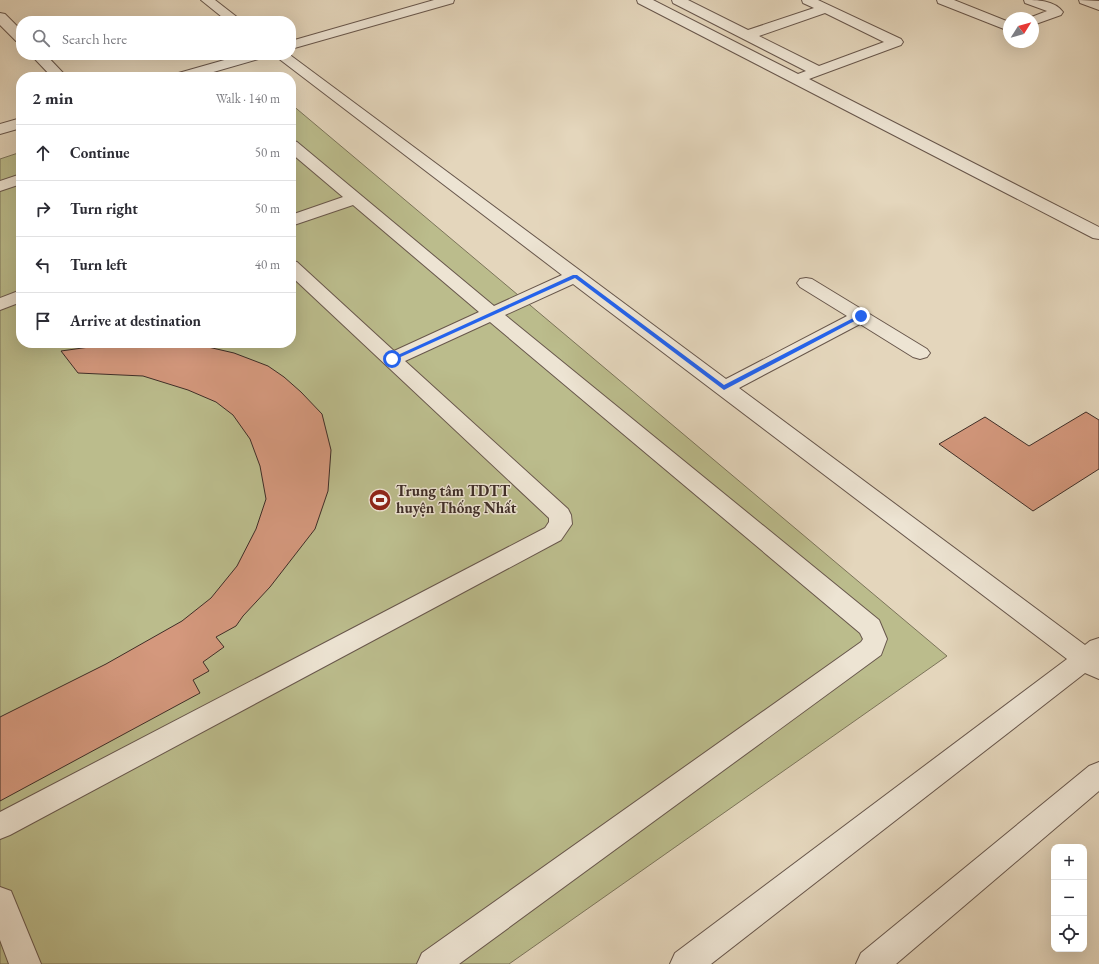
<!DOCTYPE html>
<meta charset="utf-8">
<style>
:root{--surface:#fff;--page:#f7f7f7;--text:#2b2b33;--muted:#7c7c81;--line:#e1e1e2}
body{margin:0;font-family:"EB Garamond",serif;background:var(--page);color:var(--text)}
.controls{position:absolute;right:12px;bottom:12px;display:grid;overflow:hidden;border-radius:8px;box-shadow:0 4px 16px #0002}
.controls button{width:36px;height:36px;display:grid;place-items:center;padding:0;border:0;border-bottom:1px solid var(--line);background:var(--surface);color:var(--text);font:20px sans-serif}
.compass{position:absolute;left:1003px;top:12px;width:36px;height:36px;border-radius:50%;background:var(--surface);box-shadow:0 4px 16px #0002;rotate:53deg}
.stop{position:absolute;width:12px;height:12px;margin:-9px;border:3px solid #2563eb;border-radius:50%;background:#fff}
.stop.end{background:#2563eb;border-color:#fff;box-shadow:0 1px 4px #0008}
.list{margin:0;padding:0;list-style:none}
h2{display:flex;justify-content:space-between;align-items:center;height:52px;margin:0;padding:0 16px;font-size:17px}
h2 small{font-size:13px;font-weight:400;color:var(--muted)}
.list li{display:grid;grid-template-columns:26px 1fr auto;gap:12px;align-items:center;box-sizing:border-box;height:56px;padding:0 16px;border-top:1px solid var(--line)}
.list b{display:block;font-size:15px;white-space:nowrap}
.list em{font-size:13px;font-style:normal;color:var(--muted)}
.icon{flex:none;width:22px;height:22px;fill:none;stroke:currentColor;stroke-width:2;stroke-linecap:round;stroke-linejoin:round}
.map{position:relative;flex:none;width:1099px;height:964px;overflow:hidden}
.search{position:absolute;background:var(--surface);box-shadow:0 4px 16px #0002;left:16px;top:16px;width:280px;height:44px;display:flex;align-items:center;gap:10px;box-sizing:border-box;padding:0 14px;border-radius:16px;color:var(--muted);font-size:15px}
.panel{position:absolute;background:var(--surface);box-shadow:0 4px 16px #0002;left:16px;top:72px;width:280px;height:276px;border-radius:16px}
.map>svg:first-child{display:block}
</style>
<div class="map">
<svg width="1099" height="964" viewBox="0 0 1099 964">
<rect width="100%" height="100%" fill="#e4d6bc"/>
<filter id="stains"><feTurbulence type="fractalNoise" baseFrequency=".005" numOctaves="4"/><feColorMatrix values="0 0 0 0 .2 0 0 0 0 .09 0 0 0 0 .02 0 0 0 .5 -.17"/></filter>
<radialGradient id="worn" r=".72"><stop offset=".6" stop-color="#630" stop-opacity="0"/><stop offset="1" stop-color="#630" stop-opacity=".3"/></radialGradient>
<path fill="#bbbc8c" stroke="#7c745a" d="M 291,104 L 947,656 L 509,964 L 0,964 L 0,159 L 21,152 L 21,343 L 291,343 Z"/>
<path fill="#d4987d" stroke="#3e2d27" d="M 118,343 L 195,344 L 234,353 L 268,366 L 284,377 L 301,392 L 322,414 L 331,450 L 328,491 L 315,529 L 270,587 L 243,616 L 236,626 L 216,637 L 224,647 L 203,662 L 209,671 L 193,680 L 200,693 L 0,801 L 0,717 L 106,664 L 182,621 L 211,598 L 237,566 L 256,529 L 266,499 L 260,466 L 250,439 L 233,415 L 216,402 L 188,390 L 143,376 L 78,373 L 61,351 Z
M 1086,412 L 1099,420 L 1099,469 L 1033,511 L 939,444 L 985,417 L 1029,446 Z"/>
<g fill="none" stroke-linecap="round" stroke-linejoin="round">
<g stroke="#68574c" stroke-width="2">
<path id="minor" d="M 201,0 L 215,0 L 242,21 L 227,21 Z
M 434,0 L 454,0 L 453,3 L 291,49 L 291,41 Z
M 637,0 L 653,0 L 798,74 L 806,71 L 673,3 L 672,0 L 688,0 L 748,30 L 814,8 L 803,3 L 802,0 L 818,0 L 901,39 L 903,42 L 901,45 L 809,79 L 1099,227 L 1099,239 L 1093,238 L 638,3 ZM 825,13 L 884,42 L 819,66 L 759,36 Z
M 937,0 L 954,0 L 1009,22 L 1009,31 L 938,3 Z
M 1024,0 C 1037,0 1054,0 1063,12 L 1061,15 L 1033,25 L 1033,18 L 1029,18 L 1047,11 L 1025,3 Z
M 1079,0 L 1099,1 L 1099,10 L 1080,3 Z
M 0,13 L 5,14 L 21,30 L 21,42 L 16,41 L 0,25 Z
M 31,55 L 46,55 L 67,77 L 52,77 Z
M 242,55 L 264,55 L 262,58 L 196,77 L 173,77 L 175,74 Z
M 274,55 L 290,55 L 726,379 L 847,316 L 800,287 L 797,283 L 800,279 L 806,278 L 812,279 L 927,349 L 930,353 L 927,357 L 920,359 L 913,357 L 860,324 L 739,388 L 1085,645 L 1090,641 L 1099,638 L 1099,679 L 1085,673 L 711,964 L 670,964 L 675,953 L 1067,659 L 573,284 L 505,315 L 879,620 L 887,639 L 881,655 L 459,964 L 417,964 L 422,953 L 861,642 L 863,639 L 860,633 L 490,322 L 405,361 L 568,509 L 571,515 L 572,524 L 561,540 L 10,835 L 0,839 L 0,812 L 545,528 L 549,522 L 549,518 L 291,276 L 291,261 L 297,262 L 394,351 L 479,312 L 353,205 L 291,226 L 291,215 L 343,197 L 291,153 L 291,140 L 297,142 L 494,306 L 562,275 Z
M 21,118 L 21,128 L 0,134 L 0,124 Z
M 21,174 L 21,184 L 0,191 L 0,181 Z
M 21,290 L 21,302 L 0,310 L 0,298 Z
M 1099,762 L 1099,791 L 896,964 L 856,964 L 861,953 L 1089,766 Z
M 0,887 L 11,891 L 41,964 L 9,964 L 0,940 Z"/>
</g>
<use href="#minor" fill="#ede4d3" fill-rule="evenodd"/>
</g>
<path fill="#2563eb" d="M 573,275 L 577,275 L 724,385 L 859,315 L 864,316 L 724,390 L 575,278 L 394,360 L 389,359 Z"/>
<defs>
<g id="stadium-disc" transform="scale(1.15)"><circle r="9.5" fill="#8f2418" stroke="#ede4d3"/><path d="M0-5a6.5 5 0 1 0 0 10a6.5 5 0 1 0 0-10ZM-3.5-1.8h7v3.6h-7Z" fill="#fff"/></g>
</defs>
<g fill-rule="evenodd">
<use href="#stadium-disc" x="380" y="500"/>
</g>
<g text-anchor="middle" stroke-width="3" stroke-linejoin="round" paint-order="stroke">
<g font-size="15" font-weight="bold" fill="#3e2d27" stroke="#ede4d3" text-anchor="start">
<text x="396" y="496">Trung tâm TDTT<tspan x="396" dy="17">huyện Thống Nhất</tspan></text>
</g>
</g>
<rect width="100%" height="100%" filter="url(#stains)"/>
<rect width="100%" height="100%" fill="url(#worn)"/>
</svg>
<div class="controls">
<button>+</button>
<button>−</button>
<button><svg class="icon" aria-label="locate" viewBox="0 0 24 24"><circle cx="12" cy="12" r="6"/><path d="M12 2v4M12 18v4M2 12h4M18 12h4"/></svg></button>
</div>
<svg class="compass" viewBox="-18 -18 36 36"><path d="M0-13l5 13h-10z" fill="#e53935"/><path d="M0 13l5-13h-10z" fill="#7c7c81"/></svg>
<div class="stop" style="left:392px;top:359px"></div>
<div class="stop end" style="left:861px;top:316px"></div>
<div class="search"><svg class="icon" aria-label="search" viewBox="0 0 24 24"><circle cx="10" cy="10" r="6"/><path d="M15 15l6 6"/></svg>Search here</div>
<section class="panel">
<h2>2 min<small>Walk · 140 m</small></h2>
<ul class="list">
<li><svg class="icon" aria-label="ahead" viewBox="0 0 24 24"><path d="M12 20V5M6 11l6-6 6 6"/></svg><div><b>Continue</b></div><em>50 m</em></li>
<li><svg class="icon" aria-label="right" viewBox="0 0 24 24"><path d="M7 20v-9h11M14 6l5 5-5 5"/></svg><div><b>Turn right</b></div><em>50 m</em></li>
<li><svg class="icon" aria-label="left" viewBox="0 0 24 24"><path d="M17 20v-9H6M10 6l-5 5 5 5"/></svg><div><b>Turn left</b></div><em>40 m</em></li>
<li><svg class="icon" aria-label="arrive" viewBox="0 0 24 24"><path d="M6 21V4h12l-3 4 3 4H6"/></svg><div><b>Arrive at destination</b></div></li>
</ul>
</section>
</div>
